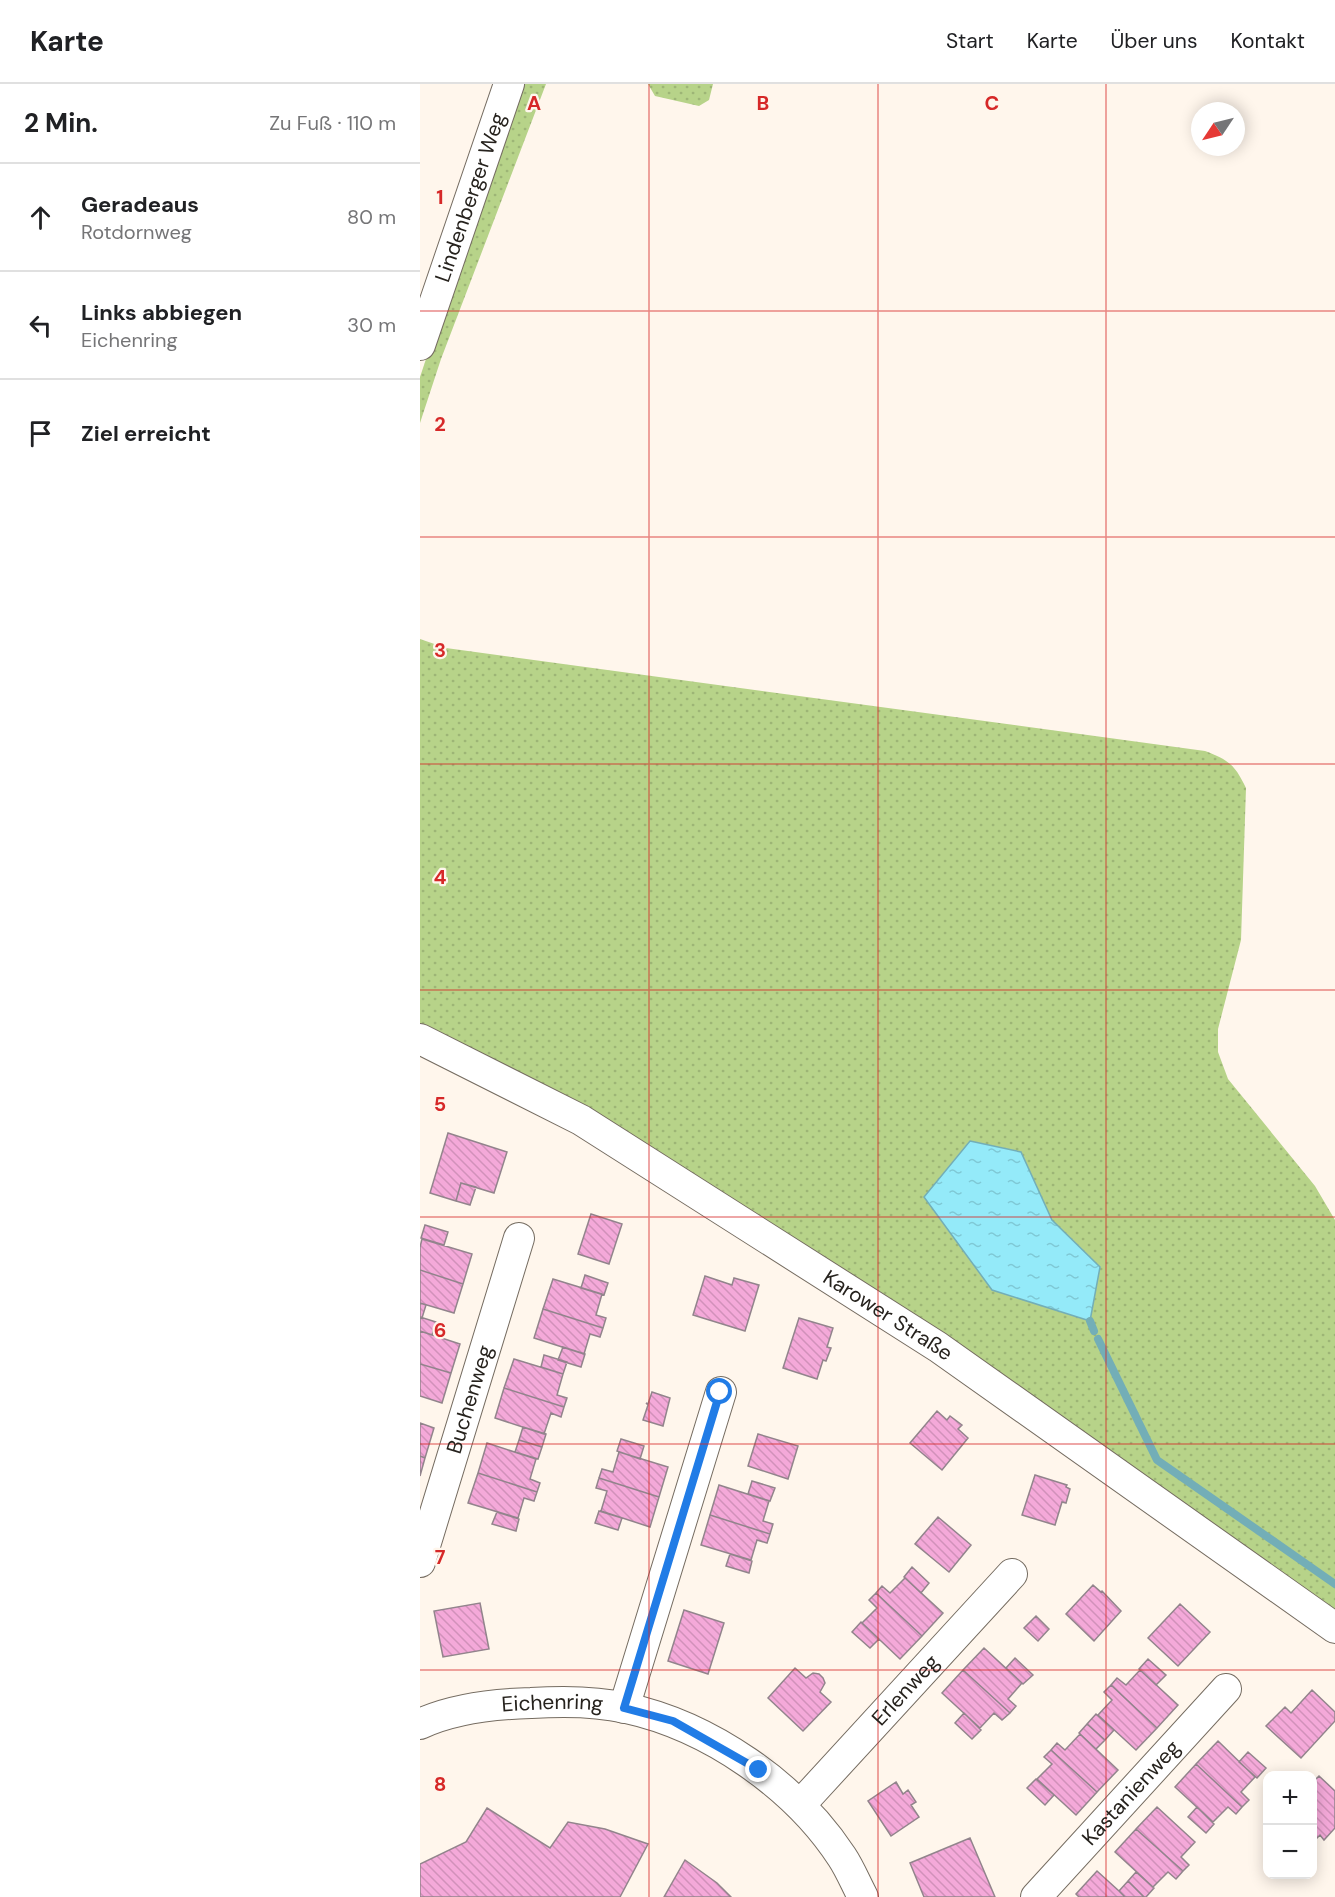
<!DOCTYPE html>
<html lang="de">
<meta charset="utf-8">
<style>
:root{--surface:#fff;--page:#f6f6f6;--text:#202124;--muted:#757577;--line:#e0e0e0}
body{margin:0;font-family:"DM Sans",sans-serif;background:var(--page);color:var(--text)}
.controls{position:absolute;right:18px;bottom:18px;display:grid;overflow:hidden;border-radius:12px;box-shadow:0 3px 15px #0003}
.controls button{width:54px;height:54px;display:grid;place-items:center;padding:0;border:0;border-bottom:2px solid var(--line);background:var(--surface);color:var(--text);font:30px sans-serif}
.compass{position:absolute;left:771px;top:18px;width:54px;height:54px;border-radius:50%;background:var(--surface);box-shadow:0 3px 15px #0003;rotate:235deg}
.stop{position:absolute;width:18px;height:18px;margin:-14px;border:4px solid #217ce6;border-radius:50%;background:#fff}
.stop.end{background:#217ce6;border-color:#fff;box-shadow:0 2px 6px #0008}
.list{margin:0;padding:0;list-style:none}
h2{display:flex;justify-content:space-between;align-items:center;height:78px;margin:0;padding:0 24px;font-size:26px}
h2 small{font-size:20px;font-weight:400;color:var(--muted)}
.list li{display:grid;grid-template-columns:39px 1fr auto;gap:18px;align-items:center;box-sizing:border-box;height:108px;padding:0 24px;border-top:2px solid var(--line)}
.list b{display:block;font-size:22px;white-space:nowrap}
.list p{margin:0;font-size:20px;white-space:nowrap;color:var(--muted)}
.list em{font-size:20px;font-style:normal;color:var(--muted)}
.icon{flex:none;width:33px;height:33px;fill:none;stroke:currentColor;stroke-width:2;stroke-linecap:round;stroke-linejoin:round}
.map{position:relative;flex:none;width:915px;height:1813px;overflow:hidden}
header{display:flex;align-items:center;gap:36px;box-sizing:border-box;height:84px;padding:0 30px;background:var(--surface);border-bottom:2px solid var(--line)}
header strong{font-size:28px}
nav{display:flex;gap:33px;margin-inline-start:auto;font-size:21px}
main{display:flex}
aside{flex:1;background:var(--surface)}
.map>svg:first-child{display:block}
</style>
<header>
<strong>Karte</strong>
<nav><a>Start</a><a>Karte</a><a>Über uns</a><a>Kontakt</a></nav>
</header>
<main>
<aside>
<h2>2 Min.<small>Zu Fuß · 110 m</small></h2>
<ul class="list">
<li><svg class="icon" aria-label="ahead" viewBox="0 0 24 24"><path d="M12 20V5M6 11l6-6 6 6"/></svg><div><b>Geradeaus</b><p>Rotdornweg</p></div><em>80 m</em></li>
<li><svg class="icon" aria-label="left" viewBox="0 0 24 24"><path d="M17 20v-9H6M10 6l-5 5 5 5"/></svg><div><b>Links abbiegen</b><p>Eichenring</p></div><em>30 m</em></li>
<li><svg class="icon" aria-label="arrive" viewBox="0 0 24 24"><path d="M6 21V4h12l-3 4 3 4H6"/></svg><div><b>Ziel erreicht</b></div></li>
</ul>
</aside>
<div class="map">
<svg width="915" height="1813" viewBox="0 0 915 1813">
<defs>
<pattern id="grass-dots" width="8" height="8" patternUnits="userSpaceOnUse" patternTransform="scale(1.5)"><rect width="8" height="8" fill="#b7d389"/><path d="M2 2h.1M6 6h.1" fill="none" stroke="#9db576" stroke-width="1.8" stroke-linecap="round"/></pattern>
<pattern id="water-ripples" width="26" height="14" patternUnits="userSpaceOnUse" patternTransform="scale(1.5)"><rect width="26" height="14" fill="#94eaf9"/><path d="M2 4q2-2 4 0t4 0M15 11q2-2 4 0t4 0" fill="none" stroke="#7fc8d5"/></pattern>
<pattern id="building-back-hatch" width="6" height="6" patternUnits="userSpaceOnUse" patternTransform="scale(1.5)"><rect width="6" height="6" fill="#f4a9d9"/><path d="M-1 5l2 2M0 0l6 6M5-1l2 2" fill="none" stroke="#d191ba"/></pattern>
</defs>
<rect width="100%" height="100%" fill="#fff6ec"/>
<path fill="url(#grass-dots)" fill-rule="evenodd" d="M 102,0 L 126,0 L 21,275 L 0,339 L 0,293 L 36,185 Z
M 228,0 L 293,0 L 289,16 L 279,22 L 235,12 Z
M 0,555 L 26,564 L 785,667 C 809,676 815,681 826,704 L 821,856 L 798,945 L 798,968 L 808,995 L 895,1102 L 915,1136 L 915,1531 L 0,941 ZM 550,1057 L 601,1068 L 632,1136 L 680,1183 Z"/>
<path fill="url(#water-ripples)" stroke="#73aeb7" stroke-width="1.5" d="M 550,1057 L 601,1068 L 632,1136 L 680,1183 L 670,1237 L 572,1206 L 504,1113 Z"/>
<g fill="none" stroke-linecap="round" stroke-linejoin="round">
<path stroke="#73aeb7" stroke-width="8" d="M 670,1237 L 674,1247
M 678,1255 L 737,1376 L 915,1500"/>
</g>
<path fill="url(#building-back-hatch)" stroke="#92848c" stroke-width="1.5" d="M 28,1049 L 87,1068 L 74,1109 L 41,1099 L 36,1117 L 10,1109 Z
M 41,1099 L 56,1103 L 50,1121 L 36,1117 Z
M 171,1130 L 202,1140 L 189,1180 L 158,1170 Z
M 5,1141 L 28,1148 L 24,1161 L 1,1154 Z
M 2,1155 L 52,1170 L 43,1200 L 0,1186 L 0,1163 Z
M 0,1186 L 43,1200 L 34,1229 L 0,1219 Z
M 165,1191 L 188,1199 L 184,1211 L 161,1204 Z
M 285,1192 L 312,1201 L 314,1194 L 339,1201 L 325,1247 L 273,1231 Z
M 133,1195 L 182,1210 L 176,1231 L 186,1234 L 183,1244 L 123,1225 Z
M 0,1219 L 6,1221 L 2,1234 L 0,1233 Z
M 123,1225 L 183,1244 L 180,1253 L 170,1250 L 164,1270 L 114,1254 Z
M 0,1233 L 16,1238 L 12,1251 L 0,1247 Z
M 379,1234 L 413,1244 L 407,1263 L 411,1264 L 406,1277 L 403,1276 L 397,1295 L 363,1284 Z
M 0,1247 L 40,1260 L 31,1289 L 0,1280 Z
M 143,1263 L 165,1270 L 161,1283 L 138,1276 Z
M 124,1271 L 147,1278 L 143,1290 L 121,1283 Z
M 94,1275 L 143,1290 L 137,1311 L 147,1314 L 144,1323 L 84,1304 Z
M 0,1280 L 31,1289 L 22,1319 L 0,1312 Z
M 84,1304 L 144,1323 L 141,1333 L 131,1329 L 124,1350 L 75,1334 Z
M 232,1308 L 250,1314 L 243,1342 L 223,1336 L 228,1321 L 226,1319 L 228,1320 Z
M 517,1327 L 527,1336 L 530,1332 L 542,1341 L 538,1345 L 548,1354 L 522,1386 L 490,1359 Z
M 0,1339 L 14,1344 L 5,1374 L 0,1372 Z
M 103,1343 L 126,1350 L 122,1363 L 99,1356 Z
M 338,1350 L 378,1362 L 368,1395 L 328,1382 Z
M 201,1355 L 224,1362 L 220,1375 L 197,1367 Z
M 99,1356 L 122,1363 L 118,1375 L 95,1368 Z
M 67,1359 L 116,1375 L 110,1395 L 120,1399 L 117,1408 L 58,1389 Z
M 199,1368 L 248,1383 L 239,1413 L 179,1394 L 182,1385 L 193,1388 Z
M 0,1372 L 5,1374 L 0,1392 Z
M 58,1389 L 117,1408 L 114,1417 L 104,1414 L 98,1434 L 48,1419 Z
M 615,1391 L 647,1401 L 646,1403 L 650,1405 L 646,1419 L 642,1418 L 635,1441 L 602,1431 Z
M 179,1394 L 239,1413 L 230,1443 L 181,1427 L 187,1407 L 176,1404 Z
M 332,1397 L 355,1404 L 350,1417 L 328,1410 Z
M 299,1401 L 349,1417 L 343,1437 L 353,1440 L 350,1450 L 290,1431 Z
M 179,1427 L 202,1434 L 198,1446 L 175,1439 Z
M 77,1428 L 99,1435 L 96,1447 L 72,1440 Z
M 290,1431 L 350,1450 L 347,1459 L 337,1456 L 331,1476 L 281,1461 Z
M 518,1433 L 551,1461 L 529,1488 L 495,1460 Z
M 310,1470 L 332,1477 L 329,1489 L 306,1482 Z
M 492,1483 L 509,1499 L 501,1509 L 484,1493 Z
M 485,1494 L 523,1529 L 502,1552 L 456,1509 L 462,1502 L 470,1509 Z
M 673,1501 L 681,1508 L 682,1507 L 701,1527 L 674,1557 L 646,1530 Z
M 456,1509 L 502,1552 L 480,1575 L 442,1539 L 457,1524 L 449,1516 Z
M 60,1519 L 69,1565 L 23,1573 L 14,1527 Z
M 760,1520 L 790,1548 L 758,1582 L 728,1554 Z
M 264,1526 L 304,1539 L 288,1590 L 248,1577 Z
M 616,1532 L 629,1545 L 618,1557 L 604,1544 Z
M 441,1538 L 459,1555 L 450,1564 L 432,1548 Z
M 564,1564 L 602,1599 L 588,1615 L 596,1622 L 590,1629 L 543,1586 Z
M 595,1574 L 613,1591 L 603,1600 L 586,1584 Z
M 728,1575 L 746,1591 L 736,1601 L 719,1585 Z
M 375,1584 L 386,1594 L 393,1589 L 399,1590 L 403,1594 L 405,1599 L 400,1608 L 411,1618 L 383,1647 L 348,1614 Z
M 543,1586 L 590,1629 L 582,1636 L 574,1629 L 560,1644 L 522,1609 Z
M 720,1586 L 758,1621 L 737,1644 L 691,1601 L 697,1594 L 706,1601 Z
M 691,1601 L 737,1644 L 716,1666 L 678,1631 L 692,1616 L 684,1608 Z
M 892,1606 L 915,1628 L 915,1637 L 881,1674 L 846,1642 L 865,1623 L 871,1629 Z
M 544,1629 L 561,1646 L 552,1655 L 535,1639 Z
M 676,1630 L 694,1646 L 685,1656 L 667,1640 Z
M 667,1640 L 685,1656 L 676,1665 L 659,1649 Z
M 660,1650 L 698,1686 L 677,1708 L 631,1666 L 637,1659 L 645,1666 Z
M 798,1657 L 835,1693 L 821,1708 L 829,1716 L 822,1723 L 776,1680 Z
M 631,1666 L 677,1708 L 656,1731 L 617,1695 L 632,1680 L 624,1673 Z
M 828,1668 L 846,1684 L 837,1694 L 819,1678 Z
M 776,1680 L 822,1723 L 816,1730 L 808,1723 L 793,1738 L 755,1703 Z
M 899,1692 L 915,1707 L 915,1744 L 904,1756 L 900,1751 L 892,1759 L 892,1699 Z
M 616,1695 L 634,1711 L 625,1721 L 607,1704 Z
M 476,1698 L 483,1710 L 488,1706 L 496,1718 L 491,1721 L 499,1733 L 471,1752 L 448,1717 Z
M 737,1723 L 775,1758 L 761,1773 L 769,1781 L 763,1787 L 716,1745 Z
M 777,1723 L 794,1740 L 786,1749 L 768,1733 Z
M 67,1724 L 130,1764 L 148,1738 L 185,1745 L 228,1760 L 200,1813 L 0,1813 L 0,1780 L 46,1758 Z
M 716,1745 L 763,1787 L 756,1795 L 748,1788 L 733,1803 L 695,1768 Z
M 550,1754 L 575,1813 L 504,1813 L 490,1779 Z
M 265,1776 L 297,1799 L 311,1813 L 244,1813 Z
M 677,1787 L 699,1807 L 705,1813 L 659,1813 L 656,1810 Z
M 716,1788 L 734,1804 L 726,1813 L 724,1813 L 708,1797 Z
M 708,1797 L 724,1813 L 705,1813 L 699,1807 Z"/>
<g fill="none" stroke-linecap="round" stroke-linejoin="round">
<g stroke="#756c61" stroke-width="32">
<g id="street">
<path id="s1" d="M 0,261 L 89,0"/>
<path id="s2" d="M 0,955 L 161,1036 L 518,1263 L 915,1544"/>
<path id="s3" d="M 0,1478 L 99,1154"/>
<path d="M 204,1624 L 301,1308"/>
<path id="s4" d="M 0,1640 C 34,1624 74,1620 111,1619 C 142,1617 176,1617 206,1624 C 289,1642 375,1701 422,1773 C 430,1785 436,1800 443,1813"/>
<path id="s5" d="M 380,1721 L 592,1490"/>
<path id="s6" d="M 616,1813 L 806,1605"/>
</g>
</g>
<use href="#street" stroke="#fff" stroke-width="30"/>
</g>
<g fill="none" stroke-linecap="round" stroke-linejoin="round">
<path stroke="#217ce6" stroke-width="8" d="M 300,1308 L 204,1624 L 253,1637 L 339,1686"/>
</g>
<path fill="none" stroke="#d62828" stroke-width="1.5" stroke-opacity="0.55" d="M 229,0 L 229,1813M 458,0 L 458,1813M 686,0 L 686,1813M 0,227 L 915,227M 0,453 L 915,453M 0,680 L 915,680M 0,906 L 915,906M 0,1133 L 915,1133M 0,1360 L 915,1360M 0,1586 L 915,1586"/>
<g text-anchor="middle" stroke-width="4.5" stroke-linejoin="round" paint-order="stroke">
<g font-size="21" fill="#26221d" stroke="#fff6ec">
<text dy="7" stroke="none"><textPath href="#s1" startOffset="156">Lindenberger Weg</textPath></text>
<text dy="7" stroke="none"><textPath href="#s2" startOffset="544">Karower Straße</textPath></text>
<text dy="7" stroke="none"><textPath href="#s3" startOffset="170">Buchenweg</textPath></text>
<text dy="7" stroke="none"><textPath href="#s5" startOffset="156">Erlenweg</textPath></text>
<text dy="7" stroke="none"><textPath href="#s4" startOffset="135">Eichenring</textPath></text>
<text dy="7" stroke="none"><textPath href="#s6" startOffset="141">Kastanienweg</textPath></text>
</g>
</g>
<g font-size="20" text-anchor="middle" font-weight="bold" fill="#d62828" stroke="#fff6ec" stroke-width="4.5" stroke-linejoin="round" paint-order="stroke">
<text x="114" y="26">A</text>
<text x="343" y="26">B</text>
<text x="572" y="26">C</text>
<text x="20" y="120">1</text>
<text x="20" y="347">2</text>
<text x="20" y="573">3</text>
<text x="20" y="800">4</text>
<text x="20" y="1027">5</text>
<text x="20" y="1253">6</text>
<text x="20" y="1480">7</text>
<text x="20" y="1707">8</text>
</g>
</svg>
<div class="controls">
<button>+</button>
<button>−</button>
</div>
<svg class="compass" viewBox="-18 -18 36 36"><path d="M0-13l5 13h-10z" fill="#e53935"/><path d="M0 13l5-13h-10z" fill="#757577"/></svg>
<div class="stop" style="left:300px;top:1308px"></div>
<div class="stop end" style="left:339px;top:1686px"></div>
</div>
</main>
